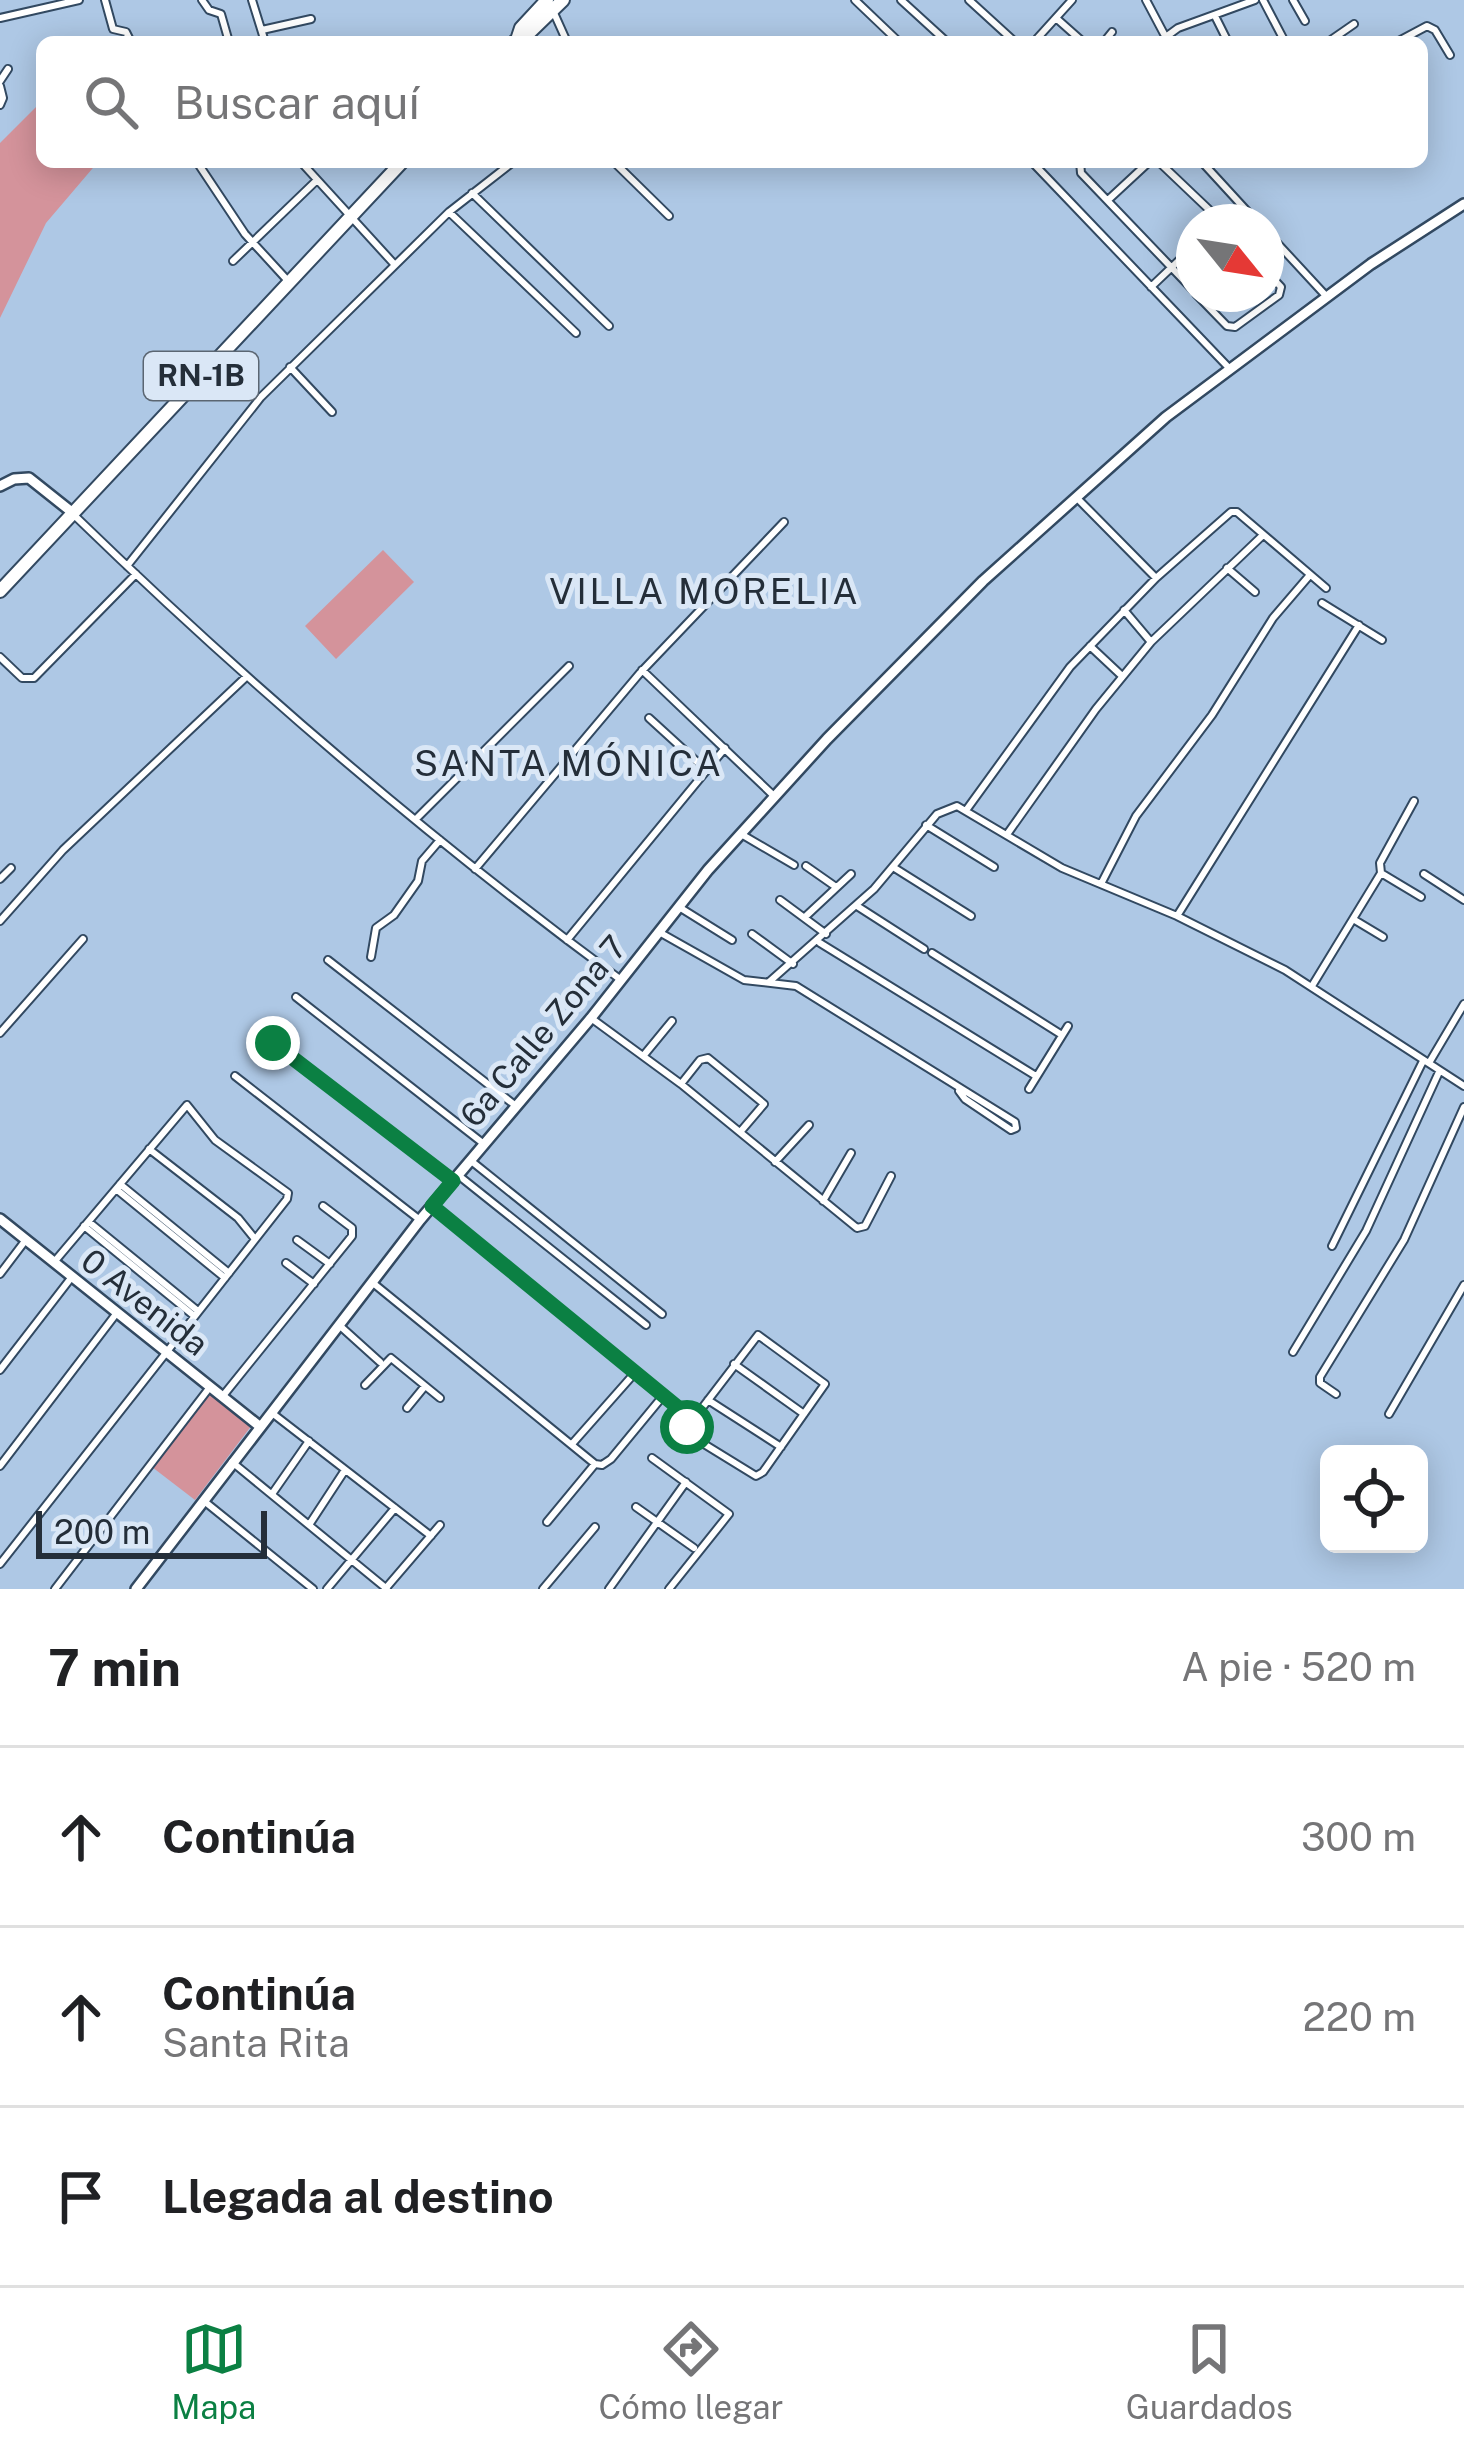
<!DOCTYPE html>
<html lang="es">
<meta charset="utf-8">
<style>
:root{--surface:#fff;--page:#f6f6f6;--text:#202124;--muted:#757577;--line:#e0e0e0;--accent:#0b8043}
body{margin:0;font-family:"Public Sans",sans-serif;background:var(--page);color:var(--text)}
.controls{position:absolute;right:36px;bottom:36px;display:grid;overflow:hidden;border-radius:18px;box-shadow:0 6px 30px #0003}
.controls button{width:108px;height:108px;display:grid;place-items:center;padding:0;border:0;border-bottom:3px solid var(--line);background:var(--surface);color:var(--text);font:60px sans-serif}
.compass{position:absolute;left:1176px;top:204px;width:108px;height:108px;border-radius:50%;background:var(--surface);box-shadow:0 6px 30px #0003;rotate:120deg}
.scale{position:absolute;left:36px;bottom:30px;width:231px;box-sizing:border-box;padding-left:12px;border:6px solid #242e39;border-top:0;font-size:33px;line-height:42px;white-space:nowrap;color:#242e39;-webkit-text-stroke:9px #dae7f6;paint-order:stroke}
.stop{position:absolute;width:36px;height:36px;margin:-27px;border:9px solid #0b8043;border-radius:50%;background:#fff}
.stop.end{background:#0b8043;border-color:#fff;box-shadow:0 3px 12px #0008}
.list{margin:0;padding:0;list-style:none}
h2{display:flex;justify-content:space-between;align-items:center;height:156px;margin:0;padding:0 48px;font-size:51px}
h2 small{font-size:39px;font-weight:400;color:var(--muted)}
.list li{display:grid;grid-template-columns:78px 1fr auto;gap:36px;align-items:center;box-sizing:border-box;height:180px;padding:0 48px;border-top:3px solid var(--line)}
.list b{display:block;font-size:45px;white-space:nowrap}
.list p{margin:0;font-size:39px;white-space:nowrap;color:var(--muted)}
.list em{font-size:39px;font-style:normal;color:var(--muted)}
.icon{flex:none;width:66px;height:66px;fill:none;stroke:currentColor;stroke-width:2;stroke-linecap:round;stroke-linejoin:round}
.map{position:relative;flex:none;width:1464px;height:1589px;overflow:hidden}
.search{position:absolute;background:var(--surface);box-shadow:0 6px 30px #0003;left:36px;right:36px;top:36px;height:132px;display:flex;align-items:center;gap:30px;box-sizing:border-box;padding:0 42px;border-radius:18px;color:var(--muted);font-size:45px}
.sheet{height:696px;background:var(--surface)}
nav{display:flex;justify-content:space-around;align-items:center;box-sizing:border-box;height:168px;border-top:3px solid var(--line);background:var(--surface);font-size:33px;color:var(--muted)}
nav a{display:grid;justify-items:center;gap:6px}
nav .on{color:var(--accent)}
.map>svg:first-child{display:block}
</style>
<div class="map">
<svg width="1464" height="1589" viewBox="0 0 1464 1589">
<rect width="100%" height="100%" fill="#aec8e5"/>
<path fill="#d4939b" d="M 42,101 L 42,162 L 98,162 L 46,223 L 0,318 L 0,143 Z
M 383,550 L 414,582 L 336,659 L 305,626 Z
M 209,1393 L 252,1425 L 195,1500 L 152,1467 Z"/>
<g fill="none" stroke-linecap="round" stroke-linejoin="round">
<g stroke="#324961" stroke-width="10">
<path id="street" d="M 105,0 L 113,29 L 126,32 L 131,42
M 202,0 L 209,10 L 221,14 L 229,42
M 252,0 L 265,42
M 855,0 L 899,42
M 901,0 L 947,42
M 969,0 L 1015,42
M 1146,0 L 1164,34
M 1263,0 L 1285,42
M 1293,0 L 1305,21
M 554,13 L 567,42
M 0,18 L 79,0
M 1056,18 L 1083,42
M 1216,18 L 1228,42
M 262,30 L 311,19
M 1034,42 L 1072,0
M 1104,42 L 1112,32
M 1159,42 L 1178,28 L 1255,0
M 1328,42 L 1354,24
M 1397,42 L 1427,26 L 1435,30 L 1450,55
M 0,81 L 8,69
M 0,86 L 3,98 L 0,105
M 197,162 L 245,234 L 289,282
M 301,162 L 395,265
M 614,162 L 669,216
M 1032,162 L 1230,369
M 1080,162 L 1081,173 L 1194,291
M 1159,162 L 1222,222
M 1202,162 L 1257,222
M 472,193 L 609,326
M 1108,200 L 1149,162
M 449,212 L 576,333
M 1266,231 L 1327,297
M 233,261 L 317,180
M 1151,287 L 1194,246
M 1196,294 L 1227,326 L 1235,327 L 1279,295 L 1281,287 L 1266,271
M 290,367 L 332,412
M 1077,498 L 1156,578
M 75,516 C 247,683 428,838 621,980
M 127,566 L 261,397 L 449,212 L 513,162
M 1227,568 L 1255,592
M 1322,603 L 1382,640
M 1124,610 L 1151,642
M 1090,646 L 1122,676
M 0,657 L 22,678 L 34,678 L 136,574
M 642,670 L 774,796
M 649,718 L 706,770
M 967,809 L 1070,667 L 1156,578 L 1231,512 L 1237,512 L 1326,588
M 416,819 L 569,666
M 926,825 L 994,867
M 1008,833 L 1096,709 L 1151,642 L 1262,536
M 741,834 L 794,865
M 806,866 L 836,887
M 893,867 L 971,916
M 475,869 L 640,673 L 784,522
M 1381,873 L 1421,897
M 1424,874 L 1464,900
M 0,879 L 11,868
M 1101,884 L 1136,816 L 1212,715 L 1273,618 L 1309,576
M 780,900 L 826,934
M 857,906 L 924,949
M 679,907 L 732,940
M 1177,916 L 1359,625
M 805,917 L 851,874
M 1353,919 L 1383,937
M 0,921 L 63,850 L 246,677
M 659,932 L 744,980 L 796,986 L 1015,1122 L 1016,1128 L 1011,1130 L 965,1099 L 959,1091
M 752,934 L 793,964
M 567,940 L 725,748
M 820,943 L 1036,1076
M 932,953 L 1062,1035
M 371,957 L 376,928 L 394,915 L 418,881 L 422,861 L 440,840
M 328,960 L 516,1106
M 769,982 L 874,889 L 937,814 L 957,806 L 1062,868 L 1177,916 L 1285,970 L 1464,1086
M 1312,986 L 1381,873 L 1380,863 L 1414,801
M 296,997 L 484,1144
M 591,1018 L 681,1084 L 857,1228 L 865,1226 L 891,1176
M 0,1033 L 83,939
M 273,1043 L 453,1181
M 644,1055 L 672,1021
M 1429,1063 L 1464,1004
M 235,1076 L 420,1220
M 681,1084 L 700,1060 L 708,1058 L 764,1104 L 741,1131
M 1029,1089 L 1068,1026
M 149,1149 L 238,1218 L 255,1239
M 470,1160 L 662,1314
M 775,1162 L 809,1125
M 458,1175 L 646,1325
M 120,1184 L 229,1273
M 116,1189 L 225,1278
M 823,1201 L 851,1153
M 432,1206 L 692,1419
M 89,1222 L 198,1311
M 84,1226 L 193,1315
M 297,1240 L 330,1264
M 1332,1246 L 1423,1061
M 286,1263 L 314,1284
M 0,1274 L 25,1241
M 373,1283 L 595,1464 L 602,1465 L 611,1459 L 663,1396
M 339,1325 L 380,1362
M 758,1335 L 825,1384 L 763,1472 L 756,1476 L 691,1436 L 686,1429 Z
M 1293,1352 L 1366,1231 L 1439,1072
M 734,1364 L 804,1414
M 0,1370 L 71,1278
M 365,1385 L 391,1358 L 440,1398
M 1336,1394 L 1320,1383 L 1320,1377 L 1404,1240 L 1464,1107
M 222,1397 L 352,1236 L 352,1228 L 323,1206
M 708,1400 L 781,1447
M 407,1408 L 425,1386
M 272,1413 L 431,1536
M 1389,1414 L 1464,1285
M 572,1444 L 633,1375
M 652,1458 L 729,1514 L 669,1589
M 232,1462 L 387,1589
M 0,1466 L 116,1314
M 272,1494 L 309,1441
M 204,1501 L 313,1589
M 636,1507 L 694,1548
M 547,1522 L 595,1464
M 309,1525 L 345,1470
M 0,1564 L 287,1199 L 288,1193 L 215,1140 L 187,1105 L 55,1261
M 386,1588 L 440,1525
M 55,1589 L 210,1387
M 327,1589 L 395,1508
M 543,1589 L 595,1527
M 609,1589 L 686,1482"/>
</g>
<g stroke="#324961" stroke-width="14">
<path id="secondary" d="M 0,486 L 14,479 L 29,478 L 73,513
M 0,1219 L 258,1425
M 136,1589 L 420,1220 L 591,1018 L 708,870 L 827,739 L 983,581 L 1166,417 L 1371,264 L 1464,204"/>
</g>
<g stroke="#324961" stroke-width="16">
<path id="highway" d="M 517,40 L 521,28 L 547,0
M 514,42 L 528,34 L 563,0
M 0,591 L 402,162"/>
</g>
<use href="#street" stroke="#fff" stroke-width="6"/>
<use href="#secondary" stroke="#fff" stroke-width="9"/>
<use href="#highway" stroke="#fff" stroke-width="12"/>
</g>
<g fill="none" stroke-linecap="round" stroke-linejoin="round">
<path stroke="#0b8043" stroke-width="15" d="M 273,1043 L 453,1181 L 432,1206 L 692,1419 L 687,1427"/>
</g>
<g text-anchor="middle" stroke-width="10" stroke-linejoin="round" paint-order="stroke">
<rect fill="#dae7f6" stroke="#5b6672" stroke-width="3" x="144" y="352" width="114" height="48" rx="9"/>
<g font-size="30" font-weight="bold" fill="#242e39">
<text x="201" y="386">RN-1B</text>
</g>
<g font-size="33" fill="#242e39" stroke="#dae7f6">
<text transform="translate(543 1031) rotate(-50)" y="12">6a Calle Zona 7</text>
<text transform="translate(145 1302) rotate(38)" y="12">0 Avenida</text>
</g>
<g font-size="36" letter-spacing="3" fill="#242e39" stroke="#dae7f6">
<text x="705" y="604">VILLA MORELIA</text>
<text x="569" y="776">SANTA MÓNICA</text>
</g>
</g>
</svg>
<div class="controls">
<button><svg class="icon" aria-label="locate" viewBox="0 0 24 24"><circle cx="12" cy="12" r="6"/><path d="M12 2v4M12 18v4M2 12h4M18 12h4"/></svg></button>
</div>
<svg class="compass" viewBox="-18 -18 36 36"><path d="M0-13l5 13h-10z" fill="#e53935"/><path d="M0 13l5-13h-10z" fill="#757577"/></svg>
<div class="scale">200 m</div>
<div class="stop" style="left:687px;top:1427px"></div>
<div class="stop end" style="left:273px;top:1043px"></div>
<div class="search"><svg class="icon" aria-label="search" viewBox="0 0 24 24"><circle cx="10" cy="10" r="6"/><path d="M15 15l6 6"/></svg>Buscar aquí</div>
</div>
<section class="sheet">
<h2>7 min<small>A pie · 520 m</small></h2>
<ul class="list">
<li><svg class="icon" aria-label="ahead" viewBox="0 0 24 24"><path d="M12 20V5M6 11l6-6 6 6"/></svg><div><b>Continúa</b></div><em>300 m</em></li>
<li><svg class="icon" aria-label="ahead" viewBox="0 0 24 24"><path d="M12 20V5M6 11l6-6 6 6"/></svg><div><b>Continúa</b><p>Santa Rita</p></div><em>220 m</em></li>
<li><svg class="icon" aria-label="arrive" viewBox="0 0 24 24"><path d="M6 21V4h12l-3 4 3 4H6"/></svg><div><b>Llegada al destino</b></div></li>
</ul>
</section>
<nav>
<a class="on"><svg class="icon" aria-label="map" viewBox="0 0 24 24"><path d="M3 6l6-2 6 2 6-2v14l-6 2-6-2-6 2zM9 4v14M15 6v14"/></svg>Mapa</a>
<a><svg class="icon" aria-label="directions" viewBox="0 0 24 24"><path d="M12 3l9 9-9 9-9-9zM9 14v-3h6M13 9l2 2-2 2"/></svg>Cómo llegar</a>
<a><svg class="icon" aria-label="saved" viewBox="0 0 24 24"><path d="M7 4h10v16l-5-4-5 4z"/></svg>Guardados</a>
</nav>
